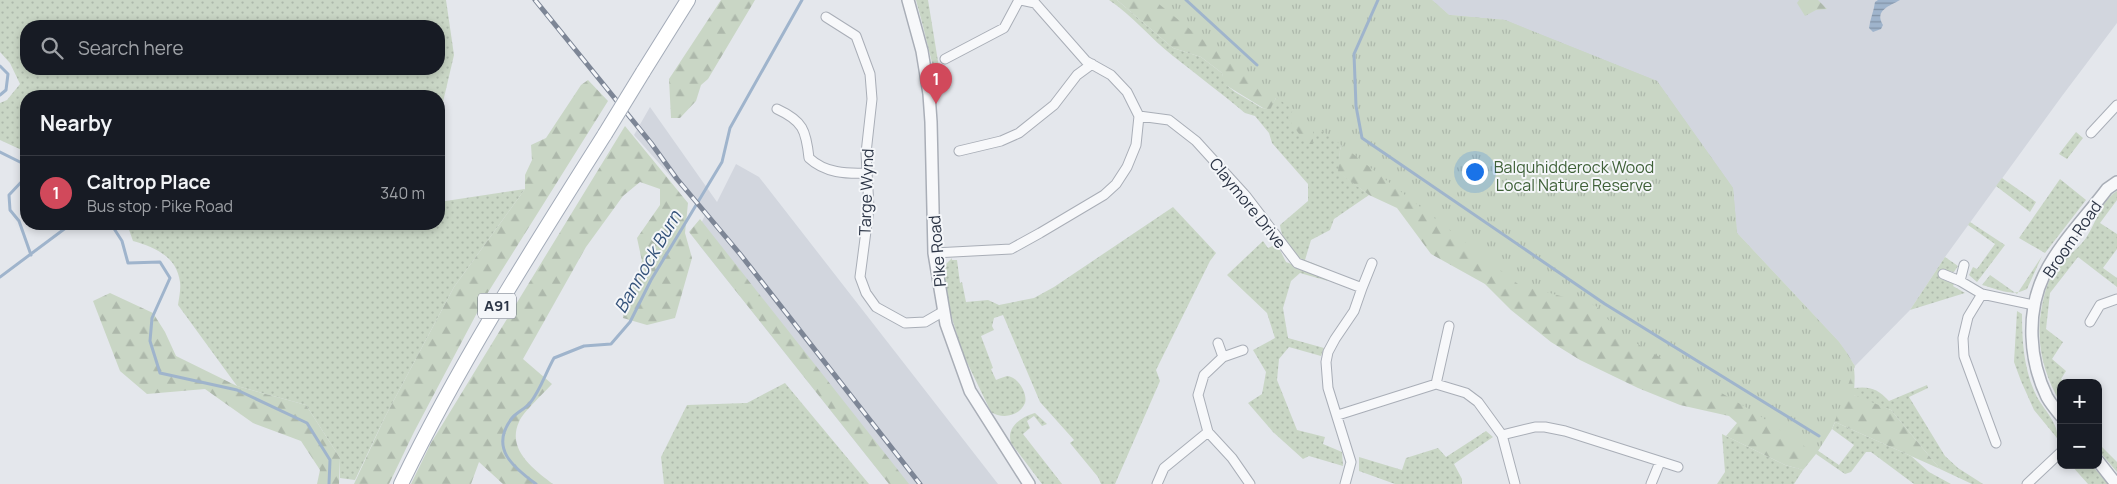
<!DOCTYPE html>
<meta charset="utf-8">
<style>
:root{--surface:#171b24;--page:#20242c;--text:#f1f3f6;--muted:#9ea1a6;--line:#363941;--accent:#d1495b}
body{margin:0;font-family:Manrope,sans-serif;background:var(--page);color:var(--text)}
.controls{position:absolute;right:15px;bottom:15px;display:grid;overflow:hidden;border-radius:10px;box-shadow:0 2px 8px #0003}
.controls button{width:45px;height:45px;display:grid;place-items:center;padding:0;border:0;border-bottom:1px solid var(--line);background:var(--surface);color:var(--text);font:25px sans-serif}
.you{position:absolute;left:1474px;top:171px;width:18px;height:18px;margin:-12px;border:4px solid #fff;border-radius:50%;background:#1a73e8;box-shadow:0 0 0 8px #1a73e833}
.badge{display:grid;place-items:center;width:32px;height:32px;border-radius:50%;background:var(--accent);color:#fff;font-size:16px;font-weight:700}
.pin{position:absolute;translate:-50% -41px;filter:drop-shadow(0 1px 2px #0008)}
.pin::after{content:'';position:absolute;top:26px;width:18px;height:15px;background:inherit;clip-path:polygon(0 0,100% 0,50% 100%)}
.list{margin:0;padding:0;list-style:none}
h2{display:flex;justify-content:space-between;align-items:center;height:65px;margin:0;padding:0 20px;font-size:21px}
h2 small{font-size:16px;font-weight:400;color:var(--muted)}
.list li{display:grid;grid-template-columns:32px 1fr auto;gap:15px;align-items:center;box-sizing:border-box;height:75px;padding:0 20px;border-top:1px solid var(--line)}
.list b{display:block;font-size:19px;white-space:nowrap}
.list p{margin:0;font-size:16px;white-space:nowrap;color:var(--muted)}
.list em{font-size:16px;font-style:normal;color:var(--muted)}
.icon{flex:none;width:28px;height:28px;fill:none;stroke:currentColor;stroke-width:2;stroke-linecap:round;stroke-linejoin:round}
.map{position:relative;flex:none;width:2117px;height:484px;overflow:hidden}
.search{position:absolute;background:var(--surface);box-shadow:0 2px 8px #0003;left:20px;top:20px;width:425px;height:55px;display:flex;align-items:center;gap:12px;box-sizing:border-box;padding:0 18px;border-radius:20px;color:var(--muted);font-size:19px}
.panel{position:absolute;background:var(--surface);box-shadow:0 2px 8px #0003;left:20px;top:90px;width:425px;height:140px;border-radius:20px}
.map>svg:first-child{display:block}
</style>
<div class="map">
<svg width="2117" height="484" viewBox="0 0 2117 484">
<defs>
<pattern id="grass-dots" width="8" height="8" patternUnits="userSpaceOnUse" patternTransform="scale(1.25)"><rect width="8" height="8" fill="#c9d6c5"/><path d="M2 2h.1M6 6h.1" fill="none" stroke="#adb8ab" stroke-width="1.8" stroke-linecap="round"/></pattern>
<pattern id="forest-firs" width="22" height="20" patternUnits="userSpaceOnUse" patternTransform="scale(1.25)"><rect width="22" height="20" fill="#c9d6c5"/><path d="M5 1l3.5 6h-7zM16 11l3.5 6h-7z" fill="#adb8ab"/></pattern>
<pattern id="park-tufts" width="24" height="20" patternUnits="userSpaceOnUse" patternTransform="scale(1.25)"><rect width="24" height="20" fill="#c9d6c5"/><path d="M3 7l-1-3M5 7V3M7 7l1-3M15 17l-1-3M17 17v-4M19 17l1-3" fill="none" stroke="#adb8ab"/></pattern>
<pattern id="water-rules" width="6" height="5" patternUnits="userSpaceOnUse" patternTransform="scale(1.25)"><rect width="6" height="5" fill="#9fb4cc"/><path d="M0 2.5h6" fill="none" stroke="#8293a7"/></pattern>
</defs>
<rect width="100%" height="100%" fill="#e4e7ec"/>
<path fill="#d2d6de" d="M 1432,0 L 2117,0 L 2117,23 L 2062,96 L 1945,257 L 1910,310 L 1855,366 L 1839,342 L 1737,233 L 1732,188 L 1505,20 L 1449,15 Z
M 650,107 L 717,202 L 736,164 L 759,177 L 998,484 L 889,484 L 700,246 L 695,237 L 705,215 L 634,135 Z"/>
<path fill="url(#grass-dots)" fill-rule="evenodd" d="M 0,0 L 446,0 L 454,55 L 439,119 L 439,96 L 26,96 L 26,152 L 0,140 L 0,103 L 7,100 L 20,84 L 10,63 L 0,52 ZM 26,26 L 439,26 L 439,69 L 26,69 Z
M 916,0 L 928,0 L 943,92 L 940,92 C 931,62 925,31 916,0 Z
M 1109,0 L 1117,0 L 1173,48 L 1201,57 L 1222,73 L 1225,84 L 1235,92 L 1262,108 L 1270,109 L 1276,98 L 1290,101 L 1293,110 L 1313,130 L 1322,123 L 1343,141 L 1340,150 L 1339,172 L 1369,195 L 1334,219 L 1330,230 L 1311,240 L 1305,260 L 1330,270 C 1307,271 1282,247 1280,225 L 1308,201 L 1308,184 L 1272,143 L 1269,133 L 1255,116 L 1245,113 C 1221,93 1197,75 1173,56 C 1150,38 1133,16 1109,0 Z
M 2076,132 L 2083,138 L 2067,159 L 2059,154 Z
M 2002,178 L 2036,202 L 2030,212 L 1996,186 Z
M 2060,179 L 2086,200 L 2045,253 L 2019,238 Z
M 525,189 L 454,287 L 385,417 L 355,480 L 340,478 L 340,458 L 306,405 L 237,386 L 178,305 C 179,298 181,289 180,282 C 177,257 155,247 133,241 L 127,224 L 439,224 L 439,202 Z
M 2117,191 L 2117,200 L 2100,223 L 2117,234 L 2117,249 L 2103,268 L 2117,278 L 2117,287 L 2078,257 L 2050,293 L 2046,329 L 2063,342 L 2052,359 L 2066,371 L 2061,379 L 2066,383 L 2061,383 L 2061,404 C 2043,373 2035,342 2042,306 C 2044,295 2047,283 2053,274 C 2062,259 2076,252 2086,238 C 2096,223 2101,201 2117,191 Z
M 1173,207 L 1216,253 L 1210,261 L 1156,370 L 1160,381 L 1115,484 L 1101,484 L 1098,477 L 1070,443 L 1074,440 L 1040,402 L 1003,315 L 994,318 L 992,326 L 994,330 L 981,336 L 993,368 L 991,369 L 996,380 C 999,379 1003,377 1007,376 C 1017,376 1028,393 1025,403 C 1019,417 1002,419 991,412 L 962,352 L 948,304 L 943,273 L 945,265 L 952,258 L 952,260 L 957,260 L 960,283 L 962,282 L 966,302 L 988,300 L 999,305 L 1034,298 L 1054,287 Z
M 1970,222 L 2005,245 L 1977,282 L 1969,275 L 1973,267 L 1977,269 L 1995,244 L 1968,225 Z
M 1263,241 L 1268,248 L 1277,244 L 1286,262 L 1325,277 L 1328,281 L 1300,273 L 1291,281 L 1283,308 L 1288,338 L 1324,348 L 1321,356 L 1289,347 L 1279,359 L 1277,380 L 1297,430 L 1325,437 L 1323,444 L 1342,452 L 1343,466 L 1309,456 L 1303,459 L 1273,432 L 1248,403 L 1262,394 L 1266,372 L 1253,350 L 1275,338 L 1267,313 L 1227,275 Z
M 2042,256 L 2027,289 C 2012,297 1997,289 1982,285 L 1990,275 L 2017,294 Z
M 1945,257 L 1958,266 L 1954,272 L 1942,270 L 1939,278 L 1954,284 L 1953,286 L 1965,293 L 1910,310 Z
M 2017,311 L 2022,314 C 2022,343 2024,371 2037,397 C 2043,408 2060,426 2057,438 L 2034,410 L 2021,381 L 2014,362 Z
M 785,383 L 869,484 L 664,484 L 661,457 L 687,405 L 747,403 Z
M 1927,385 L 1928,388 L 1909,397 L 1945,456 L 1958,468 L 1983,484 L 1972,484 L 1940,469 L 1891,410 L 1862,400 L 1854,395 L 1854,388 C 1870,386 1878,389 1889,401 Z
M 1035,413 L 1047,424 L 1042,426 L 1034,416 L 1027,421 L 1030,428 L 1023,434 L 1062,484 L 1042,484 L 1011,443 C 1006,427 1021,417 1035,413 Z
M 1835,422 L 1911,456 L 1929,472 L 1951,484 L 1914,484 L 1871,452 L 1866,452 L 1851,472 L 1845,474 L 1816,454 L 1817,450 L 1839,465 L 1854,445 L 1832,429 Z
M 1486,431 L 1493,437 L 1454,464 L 1462,479 L 1462,484 L 1395,484 L 1359,471 L 1359,457 L 1402,470 L 1406,458 L 1438,448 L 1446,457 Z
M 1722,434 L 1785,465 L 1803,470 L 1794,484 L 1717,484 L 1725,472 Z
M 2098,443 L 2117,462 L 2117,472 L 2098,450 Z
M 2071,465 L 2091,465 L 2109,484 L 2088,484 Z"/>
<path fill="url(#forest-firs)" d="M 721,0 L 755,0 L 708,79 L 701,85 L 696,101 L 680,118 L 671,118 L 669,79 Z
M 1117,0 L 1432,0 L 1449,15 L 1505,20 L 1657,81 L 1733,188 L 1737,233 L 1839,342 C 1857,366 1855,366 1854,395 L 1891,410 L 1940,469 L 1835,422 L 1816,454 L 1803,470 L 1785,465 L 1726,436 L 1737,423 L 1729,416 L 1680,405 L 1638,388 L 1580,360 L 1551,342 L 1511,310 L 1485,284 L 1431,254 L 1397,208 L 1369,195 L 1338,172 L 1340,150 L 1343,141 L 1321,123 L 1320,133 L 1313,130 L 1313,144 L 1306,144 L 1288,118 L 1293,110 L 1290,101 L 1276,98 L 1270,110 L 1263,108 L 1224,84 L 1222,73 L 1201,57 L 1173,48 Z
M 1799,0 L 1818,0 L 1827,9 L 1816,10 L 1805,16 L 1797,3 Z
M 588,80 L 608,101 L 487,294 L 414,432 L 389,484 L 354,484 L 385,417 L 454,287 L 525,189 L 525,175 L 532,160 L 531,145 L 546,138 L 581,85 Z
M 625,126 L 688,203 L 685,233 L 692,258 L 675,318 L 647,325 L 623,318 L 625,301 L 642,261 L 637,238 L 660,205 L 660,189 L 640,182 L 623,196 L 586,247 L 523,359 L 552,384 C 544,393 523,412 519,422 C 506,450 535,470 553,484 L 503,484 L 479,462 L 471,484 L 411,484 L 431,443 Z
M 700,219 L 909,484 L 889,484 L 689,232 Z
M 110,293 L 153,313 L 165,332 L 176,356 L 237,386 L 306,405 L 340,458 L 339,484 L 317,484 L 320,470 L 301,441 L 253,423 L 205,389 L 147,394 L 120,371 L 93,301 Z"/>
<path fill="url(#park-tufts)" d="M 1154,0 L 1432,0 L 1449,15 L 1505,20 L 1657,81 L 1733,188 L 1737,233 L 1839,342 L 1855,366 L 1832,429 L 1816,454 L 1754,412 L 1622,335 L 1596,306 L 1518,284 L 1348,150 L 1250,78 Z"/>
<path fill="url(#water-rules)" d="M 1878,0 L 1900,0 C 1890,6 1874,10 1883,25 L 1881,29 L 1873,32 L 1869,28 C 1870,19 1874,11 1875,2 Z"/>
<g fill="none" stroke-linecap="round" stroke-linejoin="round">
<path stroke="#9fb4cc" stroke-width="3" d="M 1186,0 L 1257,65
M 1378,0 L 1354,54 L 1356,106 L 1362,138 L 1605,304 L 1819,436
M 0,66 L 8,74 L 6,90 L 0,95
M 0,152 L 26,165
M 26,173 L 25,178 L 9,195 L 10,210 L 19,221 L 31,255
M 111,224 L 122,241 L 128,263 L 160,262 L 170,278 L 152,318 L 150,341 L 160,373 L 237,390 L 307,423 L 330,460 L 329,484
M 0,277 L 71,224
M 536,484 C 513,467 489,448 512,418 C 517,412 525,409 530,403 C 540,391 546,372 554,358 L 584,346 L 611,344 L 630,322 L 651,280 L 722,162 L 730,128 L 802,0"/>
<g stroke="#a9aeb7" stroke-width="11">
<path id="minor" d="M 826,17 L 856,36 L 870,74 L 872,99 L 866,153 L 869,208 L 860,277 L 866,293 L 876,307 L 905,323 L 925,322 L 944,311
M 945,59 L 1004,28 L 1019,0
M 777,109 C 803,121 806,130 809,158 C 825,173 846,174 868,173
M 1139,116 L 1169,120 L 1196,141 L 1246,196 L 1297,263 L 1362,288 L 1354,311 L 1335,339 L 1328,352 L 1326,362 L 1328,388 L 1351,462 L 1345,484
M 2091,133 L 2117,105
M 959,151 L 1001,141 L 1019,133 L 1054,105 L 1077,75 L 1092,64
M 934,253 L 1011,249 L 1040,233 L 1104,195 L 1116,184 L 1127,167 L 1136,145 L 1139,116 L 1127,92 L 1111,75 L 1086,61 L 1035,3 L 1021,0
M 1964,265 L 1960,281 L 1982,294
M 1943,274 L 1960,281
M 1362,288 L 1372,263
M 2090,322 L 2100,305 L 2117,299
M 1218,343 L 1223,357
M 1243,350 L 1223,357 L 1204,375 L 1198,395 L 1208,432 L 1232,458 L 1250,484
M 1436,384 L 1449,326
M 1338,415 L 1436,384 L 1466,393 L 1478,402 L 1502,435 L 1515,484
M 1502,435 L 1535,427 L 1545,427 L 1565,431 L 1678,467
M 1996,443 L 1964,356 L 1963,338 L 1968,317 L 1982,294 L 2034,305
M 1157,484 L 1164,468 L 1208,432
M 1651,484 L 1660,462
M 2027,484 L 2061,452"/>
</g>
<g stroke="#a9aeb7" stroke-width="14">
<path id="tertiary" d="M 908,0 L 922,51 L 929,94 L 931,122 L 934,253 L 946,324 L 970,391 L 1029,484
M 2061,416 C 2056,410 2051,404 2047,397 C 2029,360 2026,313 2044,275 C 2059,244 2086,217 2107,189 L 2117,182
M 2098,461 L 2116,484"/>
</g>
<g stroke="#a3abb8" stroke-width="16">
<path id="primary" d="M 643,72 L 688,0
M 401,484 C 460,362 533,248 605,134"/>
</g>
<use href="#minor" stroke="#f7f8fa" stroke-width="9"/>
<use href="#tertiary" stroke="#f7f8fa" stroke-width="11"/>
<use href="#primary" stroke="#fff" stroke-width="14"/>
<g stroke="#7d8696" stroke-width="5">
<path id="rail" d="M 535,0 L 651,143 L 677,179 L 740,254 L 920,484"/>
</g>
<use href="#rail" stroke="#f4f6f9" stroke-width="3" stroke-dasharray="9" stroke-linecap="butt"/>
<g stroke="#a3abb8" stroke-width="16" stroke-linecap="butt">
<path id="primary-bridge" d="M 605,134 L 643,72"/>
</g>
<use href="#primary-bridge" stroke="#fff" stroke-width="14"/>
</g>
<g text-anchor="middle" stroke-width="4" stroke-linejoin="round" paint-order="stroke">
<rect fill="#f4f6f9" stroke="#676e7b" stroke-width="1" x="478" y="293.5" width="38" height="25" rx="4"/>
<g font-size="15" font-weight="bold" fill="#2b3445">
<text x="497" y="311">A91</text>
</g>
<g font-size="16" fill="#3f6138" stroke="#f4f6f9">
<text x="1574" y="173">Balquhidderock Wood<tspan x="1574" dy="18">Local Nature Reserve</tspan></text>
</g>
<g font-size="16" fill="#2b3445" stroke="#f4f6f9">
<text transform="translate(866 192) rotate(-88)" y="6">Targe Wynd</text>
<text transform="translate(1248 203) rotate(51)" y="6">Claymore Drive</text>
<text transform="translate(2072 239) rotate(-55)" y="6">Broom Road</text>
<text transform="translate(937 251) rotate(-95)" y="6">Pike Road</text>
</g>
<g font-size="18" font-style="italic" fill="#34527a" stroke="#f4f6f9">
<text transform="translate(648 262) rotate(-60)" y="6">Bannock Burn</text>
</g>
</g>
</svg>
<div class="controls">
<button>+</button>
<button>−</button>
</div>
<div class="you"></div>
<div class="pin badge" style="left:936px;top:104px">1</div>
<div class="search"><svg class="icon" aria-label="search" viewBox="0 0 24 24"><circle cx="10" cy="10" r="6"/><path d="M15 15l6 6"/></svg>Search here</div>
<section class="panel">
<h2>Nearby<small></small></h2>
<ul class="list">
<li><span class="badge">1</span><div><b>Caltrop Place</b><p>Bus stop · Pike Road</p></div><em>340 m</em></li>
</ul>
</section>
</div>
